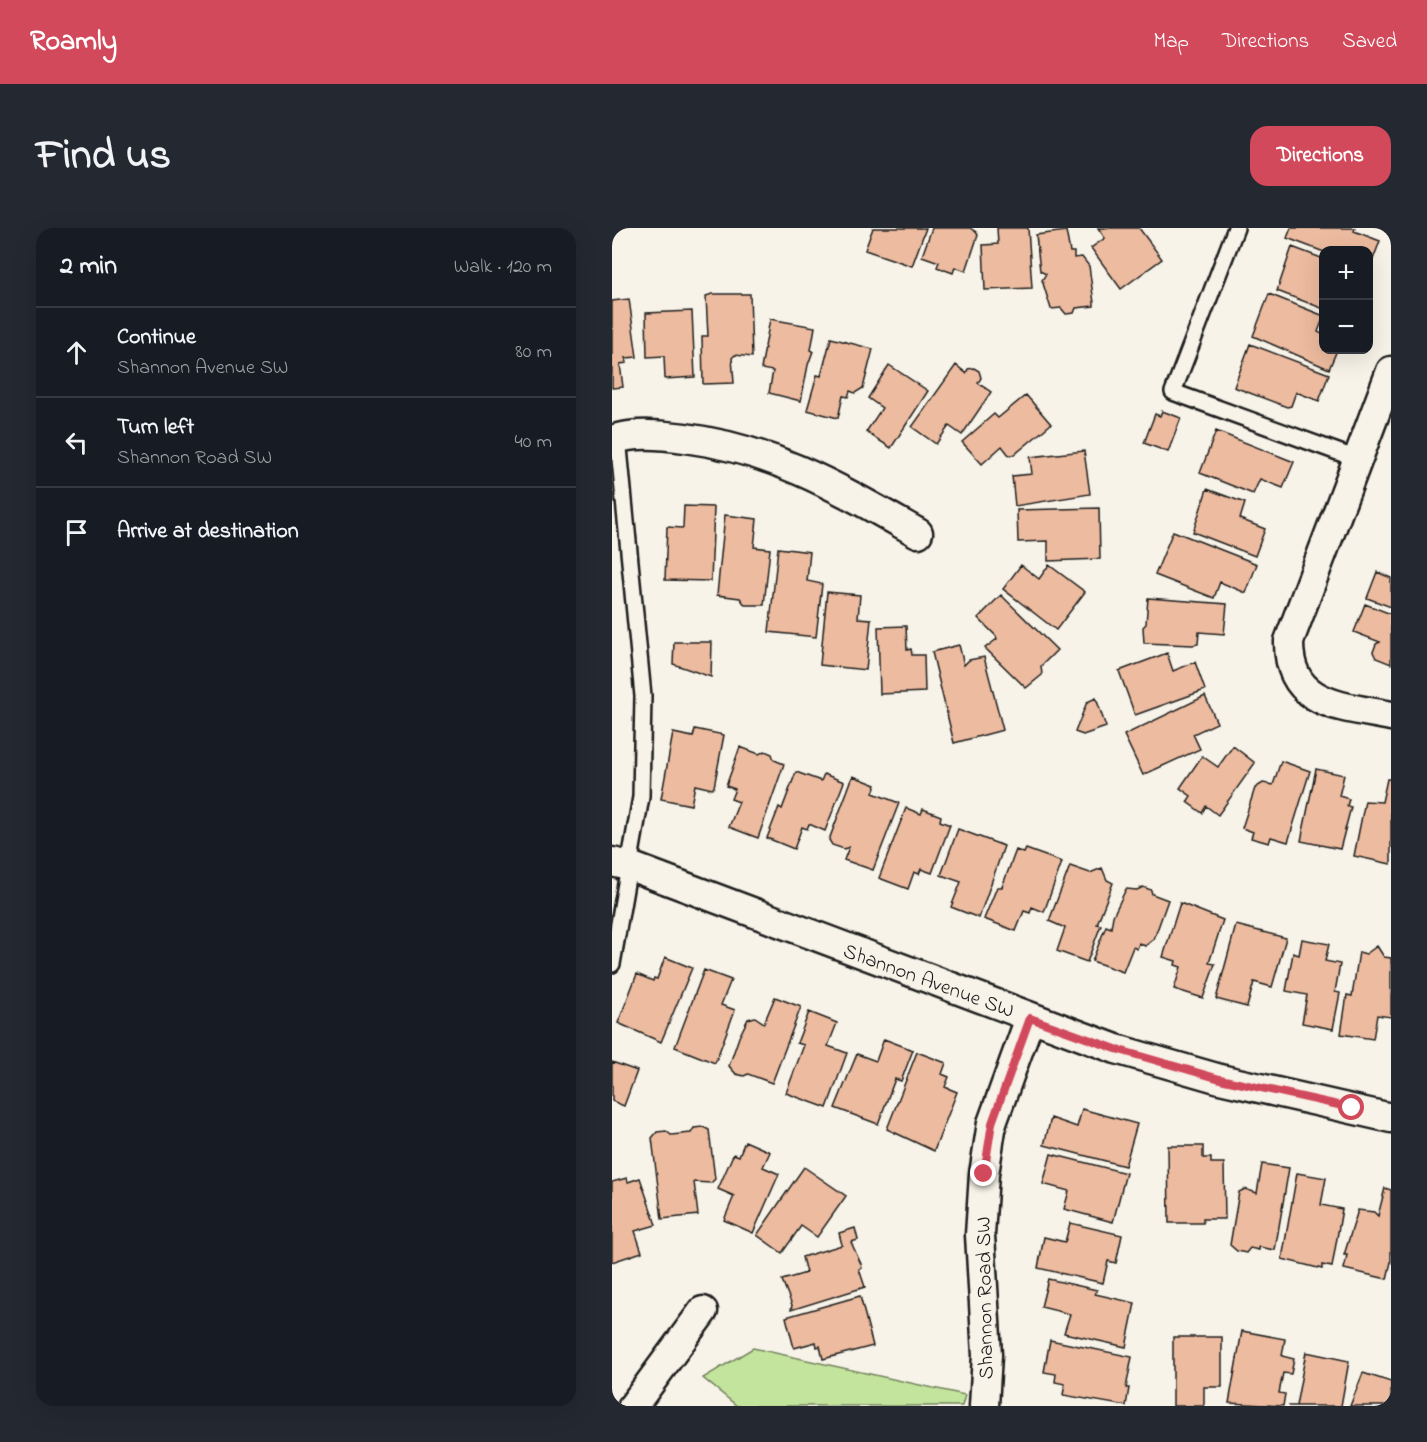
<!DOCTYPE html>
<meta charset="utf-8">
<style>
:root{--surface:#171b24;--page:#242831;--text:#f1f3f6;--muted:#9ea1a6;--line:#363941;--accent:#d1495b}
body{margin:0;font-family:"Indie Flower",sans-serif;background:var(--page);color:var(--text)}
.controls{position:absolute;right:18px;top:18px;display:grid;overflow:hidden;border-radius:12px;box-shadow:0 6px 24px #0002}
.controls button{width:54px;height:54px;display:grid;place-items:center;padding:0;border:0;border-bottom:2px solid var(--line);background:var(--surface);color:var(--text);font:30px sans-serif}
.stop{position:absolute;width:18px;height:18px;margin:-14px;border:4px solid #d1495b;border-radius:50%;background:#fff}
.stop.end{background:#d1495b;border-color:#fff;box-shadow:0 2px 6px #0008}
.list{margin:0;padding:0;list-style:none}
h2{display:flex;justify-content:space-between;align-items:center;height:78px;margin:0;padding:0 24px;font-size:26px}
h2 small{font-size:20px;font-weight:400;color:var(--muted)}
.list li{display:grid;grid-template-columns:39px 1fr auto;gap:18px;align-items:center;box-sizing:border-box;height:90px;padding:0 24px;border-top:2px solid var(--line)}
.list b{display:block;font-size:22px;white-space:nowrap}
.list p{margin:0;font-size:20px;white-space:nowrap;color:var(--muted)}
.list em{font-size:20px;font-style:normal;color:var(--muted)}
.icon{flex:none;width:33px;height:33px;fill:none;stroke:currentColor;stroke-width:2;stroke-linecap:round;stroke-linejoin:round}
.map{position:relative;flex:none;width:779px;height:1178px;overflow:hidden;border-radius:18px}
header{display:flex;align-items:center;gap:36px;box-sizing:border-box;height:84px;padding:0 30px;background:var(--accent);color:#fff}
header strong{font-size:28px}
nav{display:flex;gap:33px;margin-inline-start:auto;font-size:21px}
.intro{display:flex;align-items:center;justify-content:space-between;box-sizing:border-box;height:144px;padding:0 36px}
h1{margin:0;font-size:42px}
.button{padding:15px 27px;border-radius:18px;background:var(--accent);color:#fff;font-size:21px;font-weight:700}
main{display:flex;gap:36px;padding:0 36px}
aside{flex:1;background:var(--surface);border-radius:18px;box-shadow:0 6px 24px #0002}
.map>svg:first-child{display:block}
</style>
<header>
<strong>Roamly</strong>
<nav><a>Map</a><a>Directions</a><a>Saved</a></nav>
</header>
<div class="intro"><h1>Find us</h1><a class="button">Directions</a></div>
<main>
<aside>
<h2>2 min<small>Walk · 120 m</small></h2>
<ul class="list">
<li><svg class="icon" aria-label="ahead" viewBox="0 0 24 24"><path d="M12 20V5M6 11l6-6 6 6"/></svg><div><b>Continue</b><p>Shannon Avenue SW</p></div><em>80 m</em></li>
<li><svg class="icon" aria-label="left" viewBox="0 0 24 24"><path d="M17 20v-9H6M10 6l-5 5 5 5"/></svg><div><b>Turn left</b><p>Shannon Road SW</p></div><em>40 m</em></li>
<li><svg class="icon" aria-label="arrive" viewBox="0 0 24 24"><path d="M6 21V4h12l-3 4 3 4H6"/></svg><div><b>Arrive at destination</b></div></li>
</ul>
</aside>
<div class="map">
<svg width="779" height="1178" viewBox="0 0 779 1178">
<rect width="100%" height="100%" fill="#f7f3e8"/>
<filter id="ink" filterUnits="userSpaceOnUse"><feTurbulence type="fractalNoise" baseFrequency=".0167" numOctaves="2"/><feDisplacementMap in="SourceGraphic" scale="12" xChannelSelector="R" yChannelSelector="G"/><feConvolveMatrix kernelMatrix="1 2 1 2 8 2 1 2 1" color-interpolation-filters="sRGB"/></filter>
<g filter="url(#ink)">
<path fill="#c3e49d" stroke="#70805c" stroke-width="1.5" d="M 141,1120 L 353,1167 L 350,1178 L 125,1178 L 91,1150 Z"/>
<path fill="#edbb9f" stroke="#1c1c1c" stroke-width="1.5" d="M 261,0 L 314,0 L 300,38 L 253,22 Z
M 320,0 L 358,0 L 364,4 L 366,7 L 354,43 L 343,39 L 341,45 L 325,39 L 327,34 L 310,28 Z
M 385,0 L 416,0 L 420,60 L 373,62 L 371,17 L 386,16 Z
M 486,0 L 527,0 L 550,31 L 509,61 L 479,20 L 493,10 Z
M 679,0 L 743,0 L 742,3 L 768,13 L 757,42 L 756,22 L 712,24 L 675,10 Z
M 454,3 L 458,24 L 462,24 L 462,30 L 470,29 L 477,38 L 482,75 L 482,78 L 464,80 L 462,85 L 454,86 L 449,80 L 439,81 L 430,52 L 434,46 L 428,43 L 424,7 Z
M 680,19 L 712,31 L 712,81 L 665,63 Z
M 100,66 L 138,66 L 140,129 L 123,127 L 120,130 L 122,155 L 91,156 L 90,108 L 96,108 L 94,68 Z
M 657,66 L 712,88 L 706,104 L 712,107 L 712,122 L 725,122 L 717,141 L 641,108 Z
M 17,71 L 25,129 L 14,130 L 15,135 L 8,136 L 11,159 L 0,160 L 0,73 Z
M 80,83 L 83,149 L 53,151 L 52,128 L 35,129 L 34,85 Z
M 158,91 L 203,99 L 199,122 L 201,123 L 196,137 L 189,173 L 157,165 L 161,143 L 149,141 Z
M 219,110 L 261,121 L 251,160 L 243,165 L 238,163 L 236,169 L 231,168 L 226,190 L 195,182 L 205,147 L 209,148 Z
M 638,116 L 717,146 L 707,173 L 684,164 L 679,178 L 675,179 L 622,159 Z
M 277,137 L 316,163 L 279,220 L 254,204 L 270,180 L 256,170 Z
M 344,137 L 354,145 L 356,141 L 362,140 L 367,143 L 369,150 L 366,155 L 379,164 L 350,207 L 337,198 L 324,216 L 300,199 Z
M 414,167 L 439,196 L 402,227 L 397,227 L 390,218 L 370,236 L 350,214 L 382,186 L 386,190 Z
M 550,183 L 569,190 L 556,224 L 532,215 L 543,186 L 548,188 Z
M 604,203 L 682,234 L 671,260 L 648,251 L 641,266 L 588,245 Z
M 472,223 L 478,266 L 403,278 L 400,248 L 420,246 L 418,229 Z
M 595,261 L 633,275 L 628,291 L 653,301 L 643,328 L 581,304 Z
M 72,278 L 102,279 L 99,353 L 53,352 L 55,299 L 71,300 Z
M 487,280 L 488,331 L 436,333 L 436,313 L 406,314 L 405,282 Z
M 113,287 L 145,291 L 142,319 L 158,321 L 152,377 L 133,377 L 128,370 L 105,367 Z
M 561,303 L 645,336 L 634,365 L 608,354 L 602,370 L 543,347 Z
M 166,320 L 198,324 L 195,353 L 210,356 L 204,409 L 157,404 Z
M 409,337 L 427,351 L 437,337 L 473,364 L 444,402 L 391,361 Z
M 765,344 L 779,350 L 779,379 L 755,370 Z
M 215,364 L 248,367 L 246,390 L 259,391 L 254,442 L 208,437 Z
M 389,367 L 445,422 L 429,438 L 430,447 L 414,460 L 373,420 L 385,411 L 384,408 L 366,390 Z
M 536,370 L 615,376 L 612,406 L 587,404 L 586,416 L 581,417 L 532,415 L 531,399 L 534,396 Z
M 753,376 L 779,386 L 779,436 L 764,430 L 761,424 L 764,416 L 768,414 L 742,404 Z
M 294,398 L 295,422 L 299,421 L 300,427 L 312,427 L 313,464 L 268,466 L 266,399 Z
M 62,414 L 100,414 L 99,449 L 61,436 Z
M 347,417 L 352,437 L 357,432 L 372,429 L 391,502 L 342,515 L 320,424 Z
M 555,425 L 561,443 L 583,434 L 593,462 L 523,487 L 507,443 Z
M 593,468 L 605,495 L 581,506 L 588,521 L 531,547 L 512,507 Z
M 484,470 L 494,499 L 471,507 L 463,504 L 475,474 Z
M 83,501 L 112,507 L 102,559 L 100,561 L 83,557 L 79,577 L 49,571 L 61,505 L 81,509 Z
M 621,518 L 643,535 L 606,587 L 594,578 L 590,585 L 575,574 L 579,568 L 568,560 L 590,528 L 606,539 Z
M 128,519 L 147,526 L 153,523 L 160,526 L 162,532 L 172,536 L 146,610 L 117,599 L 127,574 L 119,571 L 123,561 L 114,558 Z
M 669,533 L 698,543 L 676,614 L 659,609 L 657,615 L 639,610 L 641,604 L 630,600 L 643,560 L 651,555 L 661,557 Z
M 704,541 L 732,547 L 727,568 L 737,571 L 735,578 L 739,579 L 728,621 L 689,613 Z
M 184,544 L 209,553 L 212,546 L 232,554 L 213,603 L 197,596 L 195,601 L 190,599 L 182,621 L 155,610 L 167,579 L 170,581 Z
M 241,548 L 264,557 L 261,565 L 287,575 L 261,642 L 232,632 L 237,619 L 232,621 L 220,617 L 217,612 Z
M 775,551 L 779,551 L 779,636 L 742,628 L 753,573 L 770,574 Z
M 294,580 L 309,586 L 311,581 L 329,588 L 328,593 L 338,597 L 320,645 L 309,641 L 307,646 L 302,644 L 296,661 L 267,650 Z
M 346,601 L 392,618 L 367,690 L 339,679 L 349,654 L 329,647 Z
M 414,621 L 450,634 L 432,684 L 420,679 L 418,685 L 412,683 L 404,703 L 372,691 L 385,659 L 390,659 L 404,622 L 412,625 Z
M 458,638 L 478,645 L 490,640 L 495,652 L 501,655 L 485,696 L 489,697 L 475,734 L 445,723 L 453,700 L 437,693 Z
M 531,659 L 539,662 L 540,666 L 556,672 L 542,711 L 533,718 L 527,715 L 525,721 L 521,719 L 511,744 L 480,733 L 494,698 L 499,700 L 501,688 L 514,661 L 525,662 Z
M 568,675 L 611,692 L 597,735 L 603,736 L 591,770 L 562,761 L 569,739 L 563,737 L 564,733 L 551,729 Z
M 624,697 L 674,710 L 660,759 L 642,754 L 635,779 L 604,771 Z
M 690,711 L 717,716 L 713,733 L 728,736 L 723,764 L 728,765 L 721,801 L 690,795 L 695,767 L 674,763 L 681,725 L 687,727 Z
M 765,718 L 772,729 L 779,730 L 779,789 L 765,787 L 761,811 L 729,806 L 735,767 L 740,768 L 747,724 L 754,726 Z
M 53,729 L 80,740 L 49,814 L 6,795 L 25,746 L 41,753 L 42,750 L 45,751 Z
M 92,742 L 119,752 L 109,777 L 123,782 L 103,835 L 63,819 Z
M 163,769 L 189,779 L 160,855 L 136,846 L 132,848 L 124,846 L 117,838 L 127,809 L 136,791 L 143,789 L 152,795 Z
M 197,784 L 225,795 L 216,818 L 235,825 L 215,880 L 174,865 L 192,817 L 185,815 Z
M 272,811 L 301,822 L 289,853 L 283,851 L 266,896 L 223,880 L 245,826 L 264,833 Z
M 305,824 L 334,835 L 330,846 L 337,849 L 333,859 L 345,864 L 322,923 L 275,901 Z
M 0,834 L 25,843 L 12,878 L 0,873 Z
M 470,881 L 525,896 L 513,938 L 432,917 L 439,890 L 465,899 Z
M 91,899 L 97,902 L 103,951 L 99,955 L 82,954 L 86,987 L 50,991 L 40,910 L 45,904 L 54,903 L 59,907 L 79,905 L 82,900 Z
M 133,913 L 158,924 L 151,939 L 167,946 L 141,1005 L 112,992 L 122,968 L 106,961 L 120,929 L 122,926 L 127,928 Z
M 556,918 L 591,918 L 591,930 L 599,930 L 599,935 L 612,935 L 613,991 L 591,991 L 591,995 L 557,995 Z
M 439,926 L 514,945 L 501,994 L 452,981 L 457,963 L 431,956 Z
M 650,936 L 677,940 L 663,1022 L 647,1019 L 647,1022 L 638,1020 L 634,1025 L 625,1023 L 618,1017 L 627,964 L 633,961 L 645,965 Z
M 192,939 L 234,968 L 205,1009 L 189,998 L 170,1025 L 145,1007 Z
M 685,945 L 714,950 L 709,977 L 730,981 L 720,1039 L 710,1037 L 710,1041 L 670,1031 Z
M 15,950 L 16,954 L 28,950 L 44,997 L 23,1003 L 30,1024 L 0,1034 L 0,954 Z
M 773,960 L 779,962 L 779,1034 L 775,1051 L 732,1041 L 735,1027 L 732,1027 L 746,982 L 762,984 L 766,988 Z
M 458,995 L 510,1007 L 504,1035 L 496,1033 L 491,1055 L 426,1040 L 432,1009 L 453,1014 Z
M 243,1000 L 246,1012 L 239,1014 L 249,1036 L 250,1040 L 247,1041 L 253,1059 L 179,1082 L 180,1077 L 170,1052 L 194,1045 L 190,1029 L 230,1017 L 227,1005 Z
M 436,1051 L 485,1062 L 483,1066 L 523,1075 L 514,1119 L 452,1105 L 458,1086 L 429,1079 Z
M 248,1068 L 261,1118 L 211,1131 L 208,1118 L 205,1119 L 204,1114 L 182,1120 L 174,1089 Z
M 630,1103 L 673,1111 L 670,1128 L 682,1131 L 679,1146 L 671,1145 L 667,1165 L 673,1166 L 671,1178 L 617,1175 Z
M 561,1109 L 610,1109 L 610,1159 L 592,1159 L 592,1178 L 561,1178 Z
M 438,1112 L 520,1129 L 514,1160 L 517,1160 L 514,1178 L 451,1167 L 453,1156 L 443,1154 L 444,1146 L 432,1144 Z
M 694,1124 L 737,1133 L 729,1178 L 676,1178 L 684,1178 Z
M 751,1145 L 779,1154 L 779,1178 L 738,1178 Z"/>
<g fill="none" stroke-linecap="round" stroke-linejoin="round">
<g stroke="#1c1c1c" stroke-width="20">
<path id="lane" d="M 624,0 L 561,164 L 745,231
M 0,736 L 29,569 L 31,468 L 6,210"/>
</g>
<g stroke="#1c1c1c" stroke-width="33">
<path id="street" d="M 779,143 L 677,413 C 676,478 730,478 779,488
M 0,212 C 24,204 49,207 73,210 C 164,222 228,261 306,305
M 0,634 L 18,638 L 504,821 L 608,851 L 779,890
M 21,1178 L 91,1083
M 372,1178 L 375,1127 L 368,1007 L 372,946 L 380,895 L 418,790"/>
</g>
<use href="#lane" stroke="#f7f3e8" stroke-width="15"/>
<use href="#street" stroke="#f7f3e8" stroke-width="28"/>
</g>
</g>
<g fill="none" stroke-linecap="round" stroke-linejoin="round" filter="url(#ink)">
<path stroke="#d1495b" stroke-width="8" d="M 372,946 L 380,895 L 418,790 L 504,821 L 608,851 L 740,880"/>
</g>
<g text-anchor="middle" stroke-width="4.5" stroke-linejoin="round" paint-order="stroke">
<g font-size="21" fill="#1c1c1c" stroke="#f7f3e8">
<text transform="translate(317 752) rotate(20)" y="7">Shannon Avenue SW</text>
<text transform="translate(372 1070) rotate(-91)" y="7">Shannon Road SW</text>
</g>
</g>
</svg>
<div class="controls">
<button>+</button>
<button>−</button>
</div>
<div class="stop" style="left:740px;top:880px"></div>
<div class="stop end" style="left:372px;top:946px"></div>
</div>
</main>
